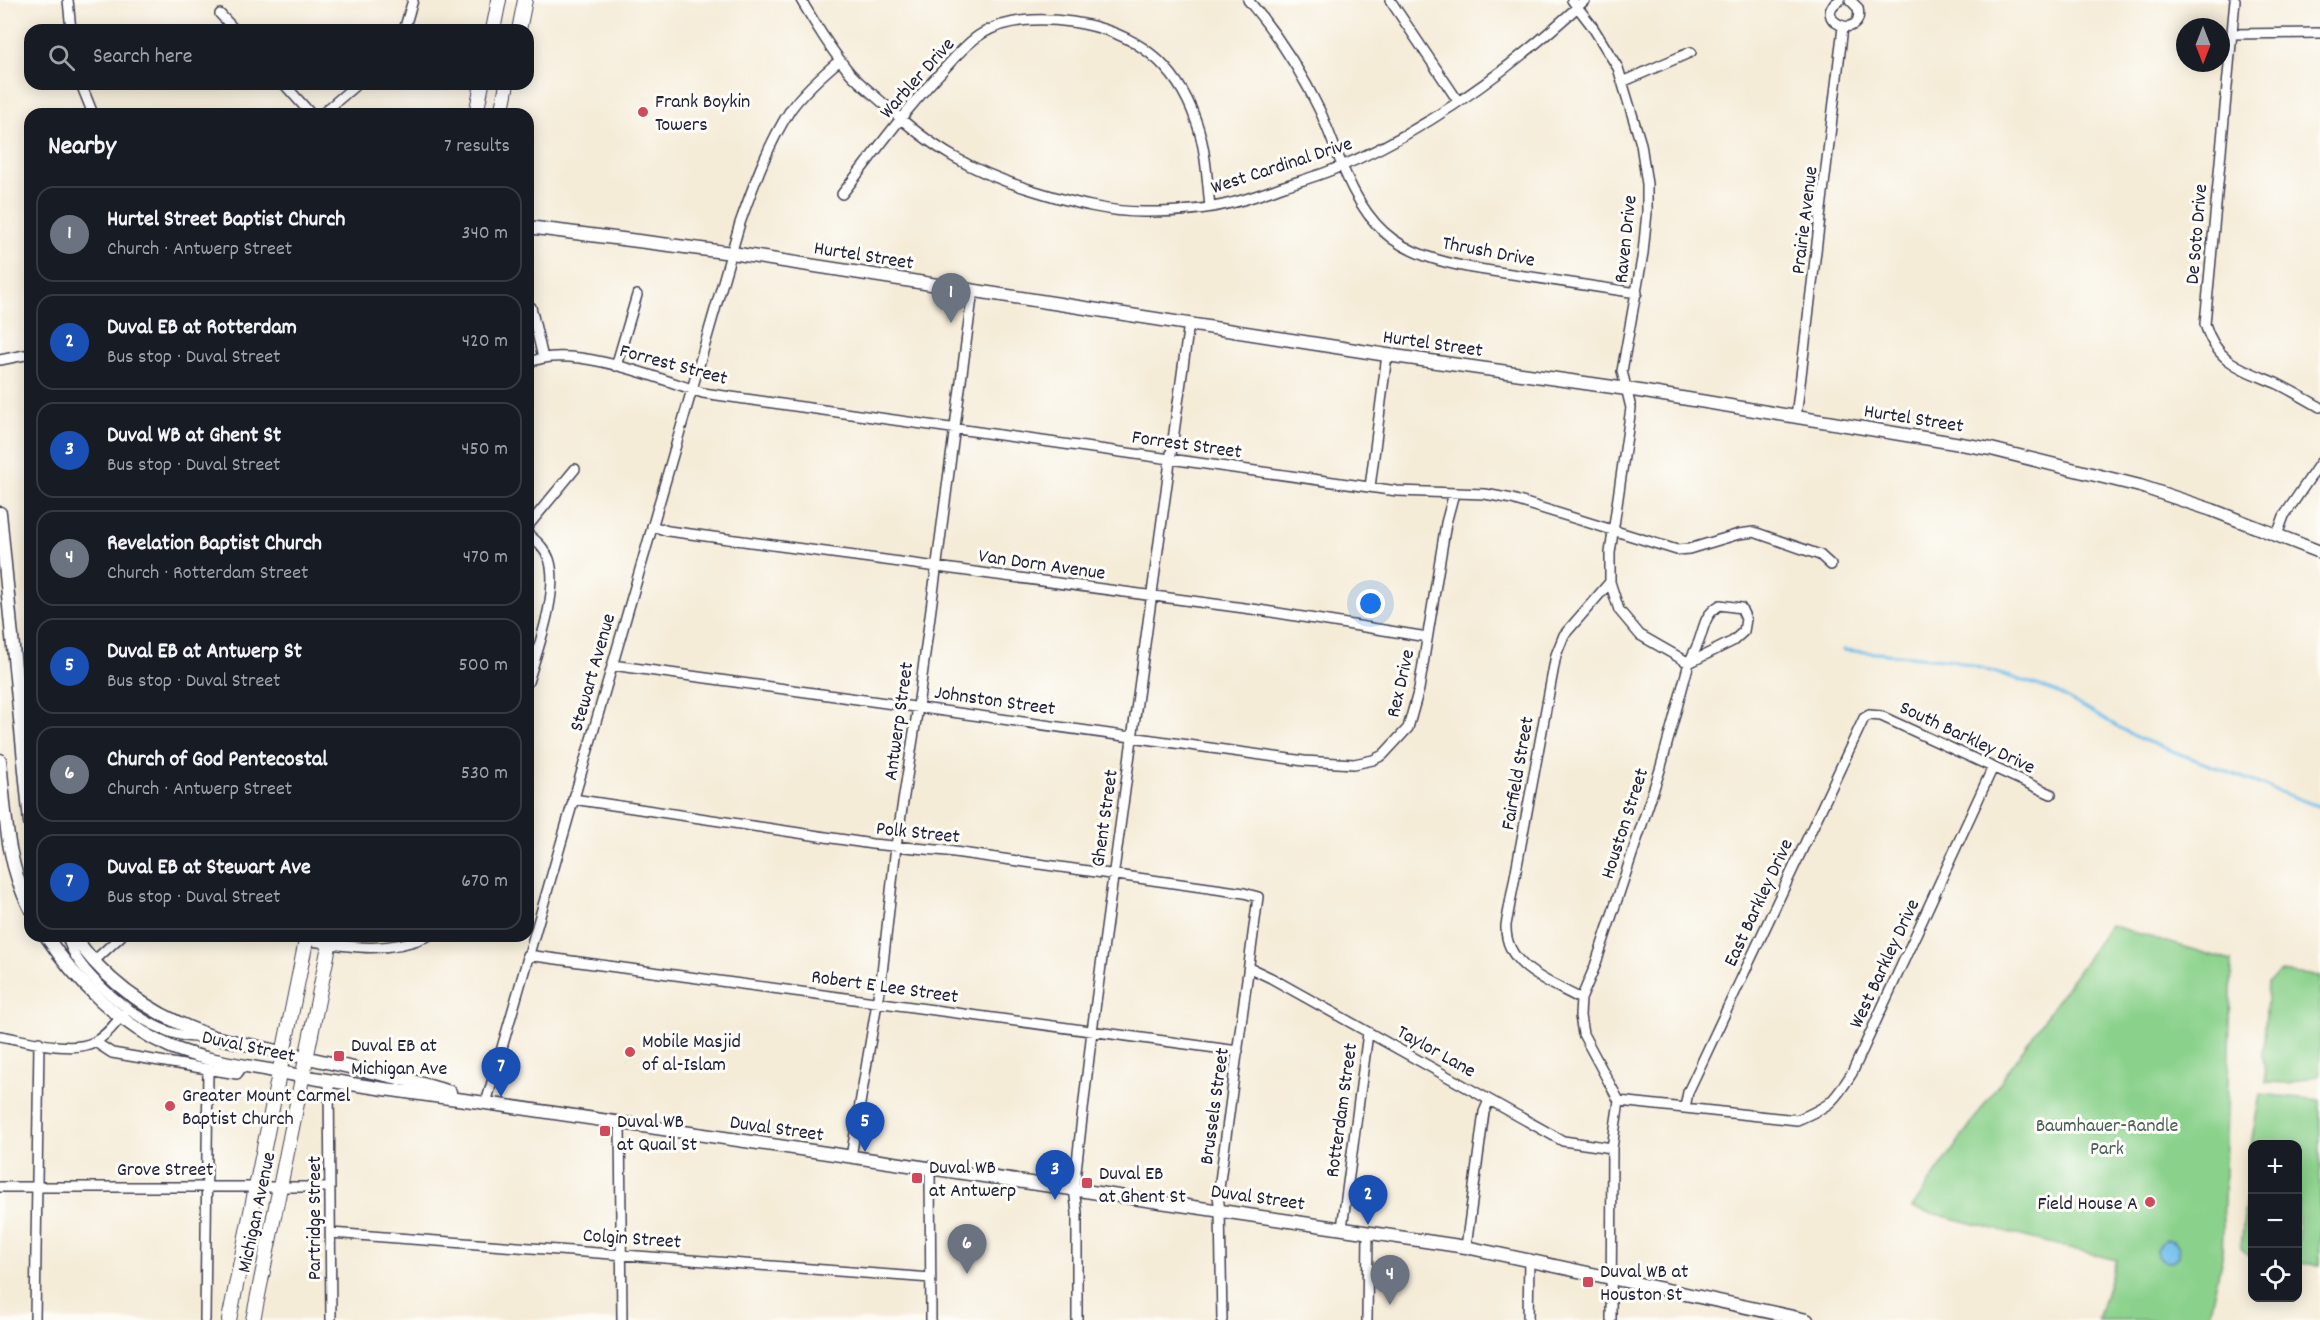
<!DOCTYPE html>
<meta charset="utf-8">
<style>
:root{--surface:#171b24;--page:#242831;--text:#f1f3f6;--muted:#9ea1a6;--line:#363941;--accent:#0f766e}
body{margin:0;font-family:Dekko,sans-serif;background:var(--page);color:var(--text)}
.controls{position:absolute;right:18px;bottom:18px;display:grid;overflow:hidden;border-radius:12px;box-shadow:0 3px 15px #0003}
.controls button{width:54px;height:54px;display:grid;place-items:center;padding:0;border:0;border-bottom:2px solid var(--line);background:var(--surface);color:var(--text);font:30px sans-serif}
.compass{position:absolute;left:2176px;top:18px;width:54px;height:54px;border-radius:50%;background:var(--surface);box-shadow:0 3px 15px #0003;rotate:180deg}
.you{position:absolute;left:1371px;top:604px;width:21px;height:21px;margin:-15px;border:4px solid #fff;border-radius:50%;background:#1a73e8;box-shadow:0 0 0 9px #1a73e833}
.badge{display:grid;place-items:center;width:39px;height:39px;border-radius:50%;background:var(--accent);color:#fff;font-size:20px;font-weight:700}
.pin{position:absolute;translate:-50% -50px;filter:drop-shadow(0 2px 3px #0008)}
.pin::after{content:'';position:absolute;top:32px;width:21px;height:18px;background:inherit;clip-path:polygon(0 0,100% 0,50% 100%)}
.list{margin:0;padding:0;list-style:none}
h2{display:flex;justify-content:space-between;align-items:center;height:78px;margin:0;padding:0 24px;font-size:26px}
h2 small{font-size:20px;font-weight:400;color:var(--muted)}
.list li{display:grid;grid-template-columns:39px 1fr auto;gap:18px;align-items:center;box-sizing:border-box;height:96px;margin:0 12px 12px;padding:0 12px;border:2px solid var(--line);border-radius:18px}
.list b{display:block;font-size:22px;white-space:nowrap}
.list p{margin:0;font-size:20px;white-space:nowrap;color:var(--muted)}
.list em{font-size:20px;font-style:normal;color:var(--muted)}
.icon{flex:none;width:33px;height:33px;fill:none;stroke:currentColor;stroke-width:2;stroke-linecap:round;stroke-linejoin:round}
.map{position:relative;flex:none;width:2320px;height:1320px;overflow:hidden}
.search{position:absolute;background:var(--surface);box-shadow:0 3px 15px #0003;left:24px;top:24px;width:510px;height:66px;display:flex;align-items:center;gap:15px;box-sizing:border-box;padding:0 21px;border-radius:18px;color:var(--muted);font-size:22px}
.panel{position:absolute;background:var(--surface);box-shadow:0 3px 15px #0003;left:24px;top:108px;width:510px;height:834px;border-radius:18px}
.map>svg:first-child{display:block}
</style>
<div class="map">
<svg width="2320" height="1320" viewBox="0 0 2320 1320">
<rect width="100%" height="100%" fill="#fdfcf7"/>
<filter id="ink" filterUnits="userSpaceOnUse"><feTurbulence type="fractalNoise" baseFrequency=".0167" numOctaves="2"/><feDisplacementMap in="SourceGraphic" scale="12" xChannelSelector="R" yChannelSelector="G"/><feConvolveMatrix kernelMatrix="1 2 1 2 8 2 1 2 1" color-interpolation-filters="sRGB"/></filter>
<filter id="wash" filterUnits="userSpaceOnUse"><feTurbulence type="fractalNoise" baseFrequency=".008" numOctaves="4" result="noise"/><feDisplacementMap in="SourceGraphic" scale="24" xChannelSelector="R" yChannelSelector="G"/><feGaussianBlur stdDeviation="1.35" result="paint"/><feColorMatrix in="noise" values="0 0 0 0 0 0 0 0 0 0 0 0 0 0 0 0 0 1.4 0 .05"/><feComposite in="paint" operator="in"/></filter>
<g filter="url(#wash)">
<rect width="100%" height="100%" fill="#f5ecd8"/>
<path fill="#8ad18b" stroke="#567a63" stroke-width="1.5" d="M 2110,925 L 2232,961 L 2222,1258 L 2208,1320 L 2098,1320 L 2116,1260 L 1912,1208 Z
M 2280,972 L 2320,976 L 2320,1075 L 2290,1083 L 2266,1082 L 2263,1056 L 2268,983 Z
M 2260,1094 L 2320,1100 L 2320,1265 L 2298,1263 L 2298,1144 L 2252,1144 L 2252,1260 L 2241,1248 L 2251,1145 Z"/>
<path fill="#73bfec" stroke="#4a7094" stroke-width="1.5" d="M2157 1251a11 11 0 1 1 22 0a11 11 0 1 1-22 0Z"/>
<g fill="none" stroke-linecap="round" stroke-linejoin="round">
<path stroke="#73bfec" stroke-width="3" d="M 1843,650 L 1953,660 L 2037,685 L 2058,693 L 2138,738 L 2320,807"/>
</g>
</g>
<g filter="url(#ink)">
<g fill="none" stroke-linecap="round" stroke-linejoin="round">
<g stroke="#424053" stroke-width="12">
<path id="minor" d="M 68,0 L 71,30
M 801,0 C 816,25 831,50 850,73 C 860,84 873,94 884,104 C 933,149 972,172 1035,191 C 1071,202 1110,213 1148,212 C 1175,212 1205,210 1231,203 C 1249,199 1267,192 1284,186 C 1300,181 1317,176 1332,170 C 1427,132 1511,69 1585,0
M 1248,0 C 1277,34 1301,71 1320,111 C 1338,151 1350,201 1384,232 C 1408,254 1441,262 1472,268 L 1637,293
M 1390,0 L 1458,101
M 1572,0 L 1592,26 L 1618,68 L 1641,144 L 1647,184 L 1647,212 L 1643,253 L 1622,371 L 1631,408 L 1610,553 L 1610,582 L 1619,610 L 1640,635 L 1689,663 L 1660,770 L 1595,966 L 1581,999 L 1580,1016 L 1583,1034 L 1619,1101
M 1840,0 C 1808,19 1865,44 1858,8 L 1850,0
M 2235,0 L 2205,324 C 2217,364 2243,369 2278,384 C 2292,391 2306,399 2320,407
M 220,14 L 235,30
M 404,30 L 413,0
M 2232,34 L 2320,33
M 1622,82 L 1691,52
M 81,84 L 93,114
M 284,84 L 311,114
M 322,114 L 357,84
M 842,194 C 876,151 908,106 946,67 C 957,55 969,41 983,33 C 1009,18 1043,18 1072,22 C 1133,31 1176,62 1196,121 C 1206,148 1207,179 1210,207
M 531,307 L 543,358
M 0,360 L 30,354
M 528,363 C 569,342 661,379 703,393 L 1397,491 L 1485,494 L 1512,499 L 1677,550 L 1689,549 L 1739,534 L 1754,532 L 1820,555 L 1831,565
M 616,366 L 637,295
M 1796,417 L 1843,27
M 1370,487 L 1387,355
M 528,526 L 575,469
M 652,526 L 668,531 L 1259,610 L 1427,637
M 528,534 C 536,541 545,548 549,559 C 560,590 537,651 528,682
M 2277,535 L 2284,516 L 2320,463
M 1720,605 L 1741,608 L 1746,619 L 1744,631 L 1733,641 L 1689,663 C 1692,656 1696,649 1699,641 C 1705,625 1704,615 1720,605 Z
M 612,665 L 1304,761 L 1354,764 L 1373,760 L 1383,755 L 1408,728 L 1419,689 L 1446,523 L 1454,493
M 573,799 L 872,844 L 947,851 L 1244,893 L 1258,897 L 1218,1196 L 1220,1211 L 1222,1320
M 67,936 C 75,972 133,1018 167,1031 C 180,1036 196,1038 209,1037
M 306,940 C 350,947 386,954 428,936
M 527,955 L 1238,1051
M 94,961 L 121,936
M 1250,968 L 1271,978 L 1563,1141 L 1612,1148
M 1581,999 C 1550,982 1504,967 1506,925 L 1556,655 L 1564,635 L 1610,582
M 0,1036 C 25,1040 71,1054 94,1042 C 106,1036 116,1023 124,1013
M 95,1042 L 112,1053 L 237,1074 L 243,1065
M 329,1081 L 331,1320
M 1619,1101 L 1797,1120 C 1830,1106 1833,1103 1852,1073 L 1993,767
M 486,1103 L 740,223 C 754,184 768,144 791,109 C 805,90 822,75 840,60
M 1685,1108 L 1688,1092 L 1864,718 L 1869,715 L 1881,716 L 2051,794
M 620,1123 L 622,1320
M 851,1157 L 882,973 L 896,846 L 918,707 L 973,290
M 930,1168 L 931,1320
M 0,1187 L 330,1187
M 1342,1228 L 1368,1033
M 331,1233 L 931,1278
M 1466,1247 L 1484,1112 L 1489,1100
M 35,1320 L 39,1042
M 205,1320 L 208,1069
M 1077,1320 L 1077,1213 L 1074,1188 L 1092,1031 L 1189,323
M 1367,1320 L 1368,1232
M 1528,1320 L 1529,1259
M 1611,1320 L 1612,1148 L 1619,1101"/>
</g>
<g stroke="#424053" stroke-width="15">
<path id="tertiary" d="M 528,227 L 732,253 L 1387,355 L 1627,389 L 1991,449 L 2140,486 L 2212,510 L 2320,552
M 0,513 L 30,822
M 0,760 C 5,809 6,864 30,908
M 46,936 C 77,982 120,1025 171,1047 C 203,1060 236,1064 269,1070 C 341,1084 413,1093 486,1103 L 1466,1247 L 1807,1320
M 74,936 C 108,986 158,1018 214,1037 L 412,1081 L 450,1092"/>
</g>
<g stroke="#424053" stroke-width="16">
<path id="secondary" d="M 493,30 L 499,0
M 519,30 L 525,0
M 476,114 L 482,84
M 501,114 L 507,84
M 229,1320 L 307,936
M 253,1320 L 331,936"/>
</g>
<use href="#minor" stroke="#fff" stroke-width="9"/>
<use href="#tertiary" stroke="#fff" stroke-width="12"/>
<use href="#secondary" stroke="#fff" stroke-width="14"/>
</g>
</g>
<g fill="#d1495b" stroke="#fdfcf7" stroke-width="2">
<circle cx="643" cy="112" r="6"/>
<circle cx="630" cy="1052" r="6"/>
<rect x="333" y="1050" width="12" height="12" rx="3"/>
<circle cx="170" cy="1106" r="6"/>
<rect x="599" y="1125" width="12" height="12" rx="3"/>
<rect x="911" y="1172" width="12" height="12" rx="3"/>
<rect x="1081" y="1177" width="12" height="12" rx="3"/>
<circle cx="2150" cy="1202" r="6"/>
<rect x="1582" y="1276" width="12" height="12" rx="3"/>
</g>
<g text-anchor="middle" stroke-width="6" stroke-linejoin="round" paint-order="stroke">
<g font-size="20" fill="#22223b" stroke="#fdfcf7">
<text transform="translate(916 77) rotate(-48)" y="7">Warbler Drive</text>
<text transform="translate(1281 164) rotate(-18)" y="7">West Cardinal Drive</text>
<text transform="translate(1803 220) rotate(-83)" y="7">Prairie Avenue</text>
<text transform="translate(2195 234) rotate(-85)" y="7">De Soto Drive</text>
<text transform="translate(1624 239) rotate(-84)" y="7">Raven Drive</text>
<text transform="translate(1489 250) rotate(11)" y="7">Thrush Drive</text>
<text transform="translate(864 254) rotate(9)" y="7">Hurtel Street</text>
<text transform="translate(1433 342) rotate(8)" y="7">Hurtel Street</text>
<text transform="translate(674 363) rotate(15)" y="7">Forrest Street</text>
<text transform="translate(1914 417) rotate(9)" y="7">Hurtel Street</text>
<text transform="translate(1187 443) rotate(8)" y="7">Forrest Street</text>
<text transform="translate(1042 563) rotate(8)" y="7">Van Dorn Avenue</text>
<text transform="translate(591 672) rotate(-74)" y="7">Stewart Avenue</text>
<text transform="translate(1399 683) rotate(-77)" y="7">Rex Drive</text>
<text transform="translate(995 699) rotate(8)" y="7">Johnston Street</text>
<text transform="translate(897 721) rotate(-82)" y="7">Antwerp Street</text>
<text transform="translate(1968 736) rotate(25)" y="7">South Barkley Drive</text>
<text transform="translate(1516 773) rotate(-80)" y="7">Fairfield Street</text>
<text transform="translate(1103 818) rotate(-82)" y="7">Ghent Street</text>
<text transform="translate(1623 823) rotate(-72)" y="7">Houston Street</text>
<text transform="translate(918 831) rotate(6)" y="7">Polk Street</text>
<text transform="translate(1757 902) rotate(-65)" y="7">East Barkley Drive</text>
<text transform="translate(1883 963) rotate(-65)" y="7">West Barkley Drive</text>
<text transform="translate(885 985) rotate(8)" y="7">Robert E Lee Street</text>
<text transform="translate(249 1045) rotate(12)" y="7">Duval Street</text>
<text transform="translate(1437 1050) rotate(29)" y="7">Taylor Lane</text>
<text transform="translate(1213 1106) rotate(-82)" y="7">Brussels Street</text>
<text transform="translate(1340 1110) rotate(-82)" y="7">Rotterdam Street</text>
<text transform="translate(777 1127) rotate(8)" y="7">Duval Street</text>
<text x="165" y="1175">Grove Street</text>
<text transform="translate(1258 1196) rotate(8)" y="7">Duval Street</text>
<text transform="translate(255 1212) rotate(-78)" y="7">Michigan Avenue</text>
<text transform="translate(313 1218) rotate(-90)" y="7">Partridge Street</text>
<text transform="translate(632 1237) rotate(4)" y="7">Colgin Street</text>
</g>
<g font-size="20" fill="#22223b" stroke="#fdfcf7" text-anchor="start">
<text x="655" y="107">Frank Boykin<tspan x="655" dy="23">Towers</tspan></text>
<text x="642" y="1047">Mobile Masjid<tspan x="642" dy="23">of al-Islam</tspan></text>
<text x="351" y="1051">Duval EB at<tspan x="351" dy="23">Michigan Ave</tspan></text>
<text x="182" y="1101">Greater Mount Carmel<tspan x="182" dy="23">Baptist Church</tspan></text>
<text x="617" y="1127">Duval WB<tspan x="617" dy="23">at Quail St</tspan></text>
<text x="929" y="1173">Duval WB<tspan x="929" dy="23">at Antwerp</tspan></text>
<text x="1099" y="1179">Duval EB<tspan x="1099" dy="23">at Ghent St</tspan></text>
<text x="2138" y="1209" text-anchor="end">Field House A</text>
<text x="1600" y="1277">Duval WB at<tspan x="1600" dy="23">Houston St</tspan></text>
</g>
<g font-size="20" fill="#465f57" stroke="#fdfcf7">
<text x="2107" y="1131">Baumhauer-Randle<tspan x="2107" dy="23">Park</tspan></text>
</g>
</g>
</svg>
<div class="controls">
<button>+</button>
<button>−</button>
<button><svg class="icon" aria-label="locate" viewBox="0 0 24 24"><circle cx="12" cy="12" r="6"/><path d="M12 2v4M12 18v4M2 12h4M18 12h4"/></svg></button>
</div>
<svg class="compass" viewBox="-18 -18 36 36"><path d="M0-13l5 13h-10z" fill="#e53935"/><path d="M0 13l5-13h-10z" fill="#9ea1a6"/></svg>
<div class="you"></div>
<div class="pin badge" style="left:951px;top:323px;background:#6b7280">1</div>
<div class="pin badge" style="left:1368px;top:1225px;background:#1a4fb4">2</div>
<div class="pin badge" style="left:1055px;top:1200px;background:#1a4fb4">3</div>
<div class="pin badge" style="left:1390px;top:1305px;background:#6b7280">4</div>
<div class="pin badge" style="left:865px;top:1152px;background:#1a4fb4">5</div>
<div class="pin badge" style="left:967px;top:1274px;background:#6b7280">6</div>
<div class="pin badge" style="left:501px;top:1097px;background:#1a4fb4">7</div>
<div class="search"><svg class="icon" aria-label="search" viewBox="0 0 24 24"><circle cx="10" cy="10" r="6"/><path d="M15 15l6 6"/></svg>Search here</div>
<section class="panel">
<h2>Nearby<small>7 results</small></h2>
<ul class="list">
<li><span class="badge" style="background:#6b7280">1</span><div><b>Hurtel Street Baptist Church</b><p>Church · Antwerp Street</p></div><em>340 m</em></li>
<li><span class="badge" style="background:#1a4fb4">2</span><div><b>Duval EB at Rotterdam</b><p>Bus stop · Duval Street</p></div><em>420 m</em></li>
<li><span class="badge" style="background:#1a4fb4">3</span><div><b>Duval WB at Ghent St</b><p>Bus stop · Duval Street</p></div><em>450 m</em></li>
<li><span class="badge" style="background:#6b7280">4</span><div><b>Revelation Baptist Church</b><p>Church · Rotterdam Street</p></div><em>470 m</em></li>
<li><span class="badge" style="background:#1a4fb4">5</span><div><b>Duval EB at Antwerp St</b><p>Bus stop · Duval Street</p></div><em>500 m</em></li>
<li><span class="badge" style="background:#6b7280">6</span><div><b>Church of God Pentecostal</b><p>Church · Antwerp Street</p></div><em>530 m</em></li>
<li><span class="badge" style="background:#1a4fb4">7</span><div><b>Duval EB at Stewart Ave</b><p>Bus stop · Duval Street</p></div><em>670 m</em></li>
</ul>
</section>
</div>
